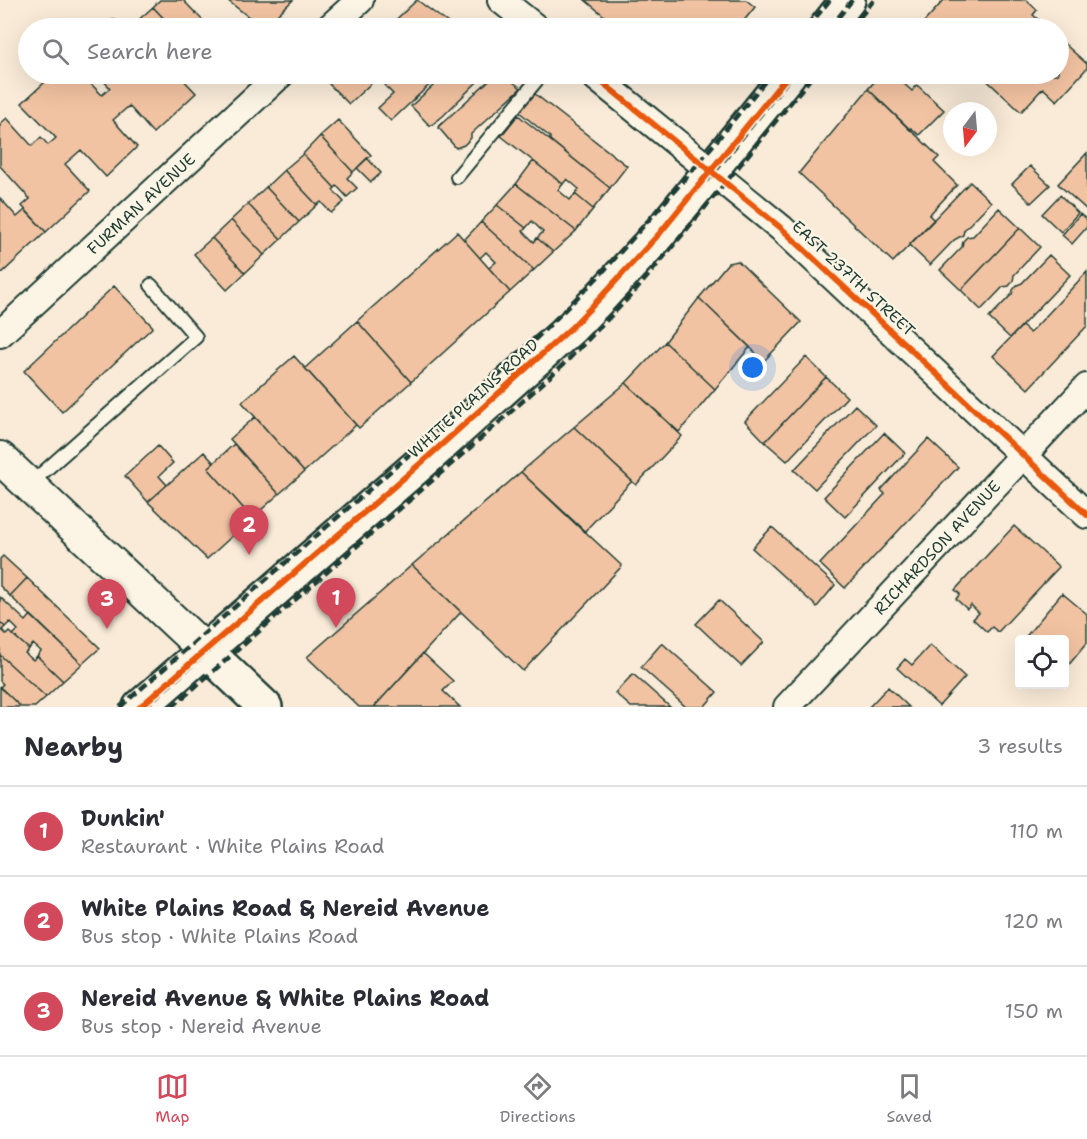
<!DOCTYPE html>
<meta charset="utf-8">
<style>
:root{--surface:#fff;--page:#f2f2f3;--text:#2b2b33;--muted:#7c7c81;--line:#e1e1e2;--accent:#d1495b}
body{margin:0;font-family:"Shantell Sans",sans-serif;background:var(--page);color:var(--text)}
.controls{position:absolute;right:18px;bottom:18px;display:grid;overflow:hidden;border-radius:6px;box-shadow:0 6px 24px #0002}
.controls button{width:54px;height:54px;display:grid;place-items:center;padding:0;border:0;border-bottom:2px solid var(--line);background:var(--surface);color:var(--text);font:30px sans-serif}
.compass{position:absolute;left:943px;top:102px;width:54px;height:54px;border-radius:50%;background:var(--surface);box-shadow:0 6px 24px #0002;rotate:196deg}
.you{position:absolute;left:753px;top:368px;width:21px;height:21px;margin:-15px;border:4px solid #fff;border-radius:50%;background:#1a73e8;box-shadow:0 0 0 9px #1a73e833}
.badge{display:grid;place-items:center;width:39px;height:39px;border-radius:50%;background:var(--accent);color:#fff;font-size:20px;font-weight:700}
.pin{position:absolute;translate:-50% -50px;filter:drop-shadow(0 2px 3px #0008)}
.pin::after{content:'';position:absolute;top:32px;width:21px;height:18px;background:inherit;clip-path:polygon(0 0,100% 0,50% 100%)}
.list{margin:0;padding:0;list-style:none}
h2{display:flex;justify-content:space-between;align-items:center;height:78px;margin:0;padding:0 24px;font-size:26px}
h2 small{font-size:20px;font-weight:400;color:var(--muted)}
.list li{display:grid;grid-template-columns:39px 1fr auto;gap:18px;align-items:center;box-sizing:border-box;height:90px;padding:0 24px;border-top:2px solid var(--line)}
.list b{display:block;font-size:22px;white-space:nowrap}
.list p{margin:0;font-size:20px;white-space:nowrap;color:var(--muted)}
.list em{font-size:20px;font-style:normal;color:var(--muted)}
.icon{flex:none;width:33px;height:33px;fill:none;stroke:currentColor;stroke-width:2;stroke-linecap:round;stroke-linejoin:round}
.map{position:relative;flex:none;width:1087px;height:707px;overflow:hidden}
.search{position:absolute;background:var(--surface);box-shadow:0 6px 24px #0002;left:18px;right:18px;top:18px;height:66px;display:flex;align-items:center;gap:15px;box-sizing:border-box;padding:0 21px;border-radius:33px;color:var(--muted);font-size:22px}
.sheet{height:348px;background:var(--surface)}
nav{display:flex;justify-content:space-around;align-items:center;box-sizing:border-box;height:84px;border-top:2px solid var(--line);background:var(--surface);font-size:16px;color:var(--muted)}
nav a{display:grid;justify-items:center;gap:3px}
nav .on{color:var(--accent)}
.map>svg:first-child{display:block}
</style>
<div class="map">
<svg width="1087" height="707" viewBox="0 0 1087 707">
<rect width="100%" height="100%" fill="#faebd8"/>
<filter id="ink" filterUnits="userSpaceOnUse"><feTurbulence type="fractalNoise" baseFrequency=".0167" numOctaves="2"/><feDisplacementMap in="SourceGraphic" scale="12" xChannelSelector="R" yChannelSelector="G"/><feConvolveMatrix kernelMatrix="1 2 1 2 8 2 1 2 1" color-interpolation-filters="sRGB"/></filter>
<g filter="url(#ink)">
<path fill="#f2c3a2" stroke="#1f3d34" stroke-width="1.5" d="M 160,0 L 183,0 L 210,28 L 173,28 L 153,7 Z
M 227,0 L 293,0 L 263,28 Z
M 417,0 L 448,23 L 442,28 L 387,28 Z
M 585,0 L 746,0 L 755,7 L 738,28 L 619,28 Z
M 944,0 L 1026,0 L 1037,10 L 1033,15 L 1048,28 L 930,28 L 924,22 Z
M 153,7 L 173,28 L 140,28 L 135,23 Z
M 114,19 L 122,28 L 103,28 Z
M 1058,38 L 1087,64 L 1087,68 L 1057,101 L 1043,88 L 1021,112 L 980,74 L 1058,74 Z
M 54,74 L 81,74 L 102,95 L 110,88 L 103,80 L 110,74 L 178,74 L 196,93 L 153,133 L 129,106 L 113,120 L 137,147 L 106,177 L 81,150 L 65,164 L 90,191 L 46,232 L 22,206 L 30,199 L 0,166 L 0,124 L 7,118 L 32,146 L 41,137 L 48,145 L 56,138 L 22,103 Z
M 340,74 L 381,74 L 349,104 L 329,84 Z
M 397,74 L 441,74 L 391,121 L 378,108 L 393,94 L 385,86 Z
M 446,74 L 485,74 L 443,116 L 430,126 L 411,106 Z
M 496,74 L 502,74 L 521,88 L 471,134 L 471,138 L 464,145 L 456,148 L 438,127 Z
M 675,74 L 702,74 L 697,80 L 685,82 Z
M 881,74 L 893,74 L 912,91 L 917,85 L 944,110 L 919,135 L 911,128 L 910,130 L 868,89 Z
M 868,89 L 939,157 L 934,162 L 957,185 L 929,215 L 934,220 L 893,262 L 799,173 Z
M 535,94 L 627,166 L 610,188 L 550,140 L 550,137 L 518,111 Z
M 518,115 L 610,188 L 593,209 L 575,194 L 579,189 L 567,179 L 563,184 L 501,136 Z
M 338,120 L 371,155 L 353,172 L 320,136 Z
M 320,136 L 353,172 L 347,178 L 357,188 L 347,197 L 337,186 L 335,188 L 303,154 Z
M 1087,153 L 1087,210 L 1058,184 Z
M 303,154 L 335,188 L 333,190 L 344,202 L 331,213 L 321,202 L 317,205 L 284,170 Z
M 367,158 L 381,173 L 371,182 L 357,168 Z
M 533,161 L 563,184 L 558,190 L 570,200 L 575,194 L 593,209 L 576,231 L 516,184 Z
M 1030,166 L 1050,185 L 1031,203 L 1012,184 Z
M 284,170 L 317,205 L 299,222 L 266,187 Z
M 970,182 L 991,202 L 964,230 L 963,235 L 954,240 L 930,265 L 909,245 Z
M 516,184 L 576,231 L 553,252 L 537,238 L 543,232 L 532,221 L 526,228 L 497,205 Z
M 266,187 L 299,222 L 281,239 L 248,204 Z
M 1060,195 L 1078,213 L 1061,232 L 1042,214 Z
M 0,198 L 17,217 L 25,210 L 46,232 L 2,273 L 0,270 Z
M 248,204 L 281,239 L 264,255 L 231,220 Z
M 497,205 L 526,228 L 523,231 L 534,242 L 537,238 L 553,252 L 534,270 L 481,222 Z
M 999,208 L 1020,228 L 961,290 L 940,270 L 962,247 L 963,241 L 967,237 L 973,236 Z
M 1080,214 L 1087,220 L 1087,227 L 1072,244 L 1062,235 Z
M 231,220 L 264,255 L 245,273 L 212,238 Z
M 481,222 L 534,270 L 510,292 L 489,268 L 496,262 L 486,252 L 480,258 L 464,240 Z
M 1020,228 L 1040,247 L 1014,275 L 1013,281 L 1009,286 L 1003,287 L 981,310 L 961,290 Z
M 457,232 L 510,292 L 411,382 L 357,321 Z
M 212,238 L 245,273 L 227,290 L 194,254 Z
M 1049,255 L 1070,275 L 1010,338 L 989,318 L 1012,294 L 1013,290 L 1017,285 L 1022,283 Z
M 738,261 L 801,322 L 764,361 L 699,298 L 728,263 Z
M 1087,272 L 1087,326 L 1028,389 L 993,356 L 1022,326 L 1030,333 Z
M 114,286 L 153,327 L 62,412 L 24,371 Z
M 699,298 L 750,347 L 715,389 L 665,342 Z
M 357,321 L 411,382 L 359,428 L 305,368 Z
M 665,342 L 715,389 L 679,432 L 626,383 Z
M 294,356 L 356,425 L 304,472 L 242,402 Z
M 806,357 L 826,377 L 765,442 L 745,421 Z
M 826,377 L 847,397 L 787,461 L 765,442 Z
M 626,383 L 682,436 L 636,485 L 574,427 Z
M 855,405 L 876,425 L 815,489 L 794,470 Z
M 255,417 L 304,472 L 279,494 L 230,439 Z
M 574,427 L 632,481 L 584,532 L 521,472 Z
M 884,433 L 905,453 L 845,517 L 824,497 Z
M 928,439 L 958,467 L 845,588 L 820,564 L 885,494 L 881,490 Z
M 234,444 L 279,494 L 252,518 L 208,468 Z
M 158,446 L 173,463 L 159,476 L 167,485 L 148,502 L 125,476 Z
M 204,452 L 214,463 L 208,468 L 252,518 L 207,559 L 148,502 Z
M 521,472 L 622,566 L 523,671 L 412,565 Z
M 1014,526 L 1059,567 L 998,632 L 992,627 L 987,632 L 973,619 L 979,613 L 971,605 L 967,609 L 956,599 L 960,594 L 955,590 Z
M 772,527 L 835,585 L 817,607 L 752,548 Z
M 3,556 L 27,578 L 10,596 L 0,586 L 0,559 Z
M 412,565 L 461,612 L 374,707 L 359,707 L 307,657 Z
M 27,578 L 100,648 L 82,664 L 10,596 Z
M 1062,593 L 1087,614 L 1087,643 L 1066,668 L 1064,640 L 1023,640 Z
M 0,597 L 26,621 L 31,615 L 82,664 L 63,681 L 37,656 L 41,651 L 33,644 L 29,649 L 13,635 L 18,630 L 10,622 L 5,627 L 0,622 Z
M 719,600 L 764,642 L 741,666 L 696,624 Z
M 0,622 L 5,627 L 2,630 L 7,635 L 10,632 L 29,649 L 25,653 L 33,660 L 37,656 L 63,681 L 46,697 L 0,655 Z
M 662,643 L 717,692 L 704,707 L 686,707 L 641,667 Z
M 930,645 L 965,677 L 939,706 L 897,668 L 905,659 L 912,665 Z
M 423,653 L 453,681 L 443,691 L 460,707 L 374,707 Z
M 0,655 L 46,697 L 35,707 L 21,707 L 0,687 L 3,684 L 0,681 Z
M 633,674 L 670,707 L 631,707 L 615,693 Z
M 0,687 L 21,707 L 0,707 Z
M 888,687 L 909,707 L 869,707 Z"/>
<g fill="none" stroke-linecap="round" stroke-linejoin="round">
<g stroke="#1f3d34" stroke-width="16">
<path id="service" d="M 457,177 L 542,74
M 30,484 L 196,337 L 151,285"/>
</g>
<g stroke="#1f3d34" stroke-width="30">
<g id="minor">
<path d="M 501,0 L 536,28"/>
<path d="M 329,28 L 360,0"/>
<path d="M 592,74 L 781,228 L 1087,515"/>
<path id="s1" d="M 0,334 L 281,74"/>
<path id="s2" d="M 787,707 L 1087,387"/>
</g>
</g>
<g stroke="#1f3d34" stroke-width="36">
<path id="tertiary" d="M 0,458 L 205,650"/>
</g>
<g stroke="#1f3d34" stroke-width="38">
<path id="secondary" d="M 826,28 L 848,0
M 205,650 L 265,707
M 140,707 L 429,456 L 571,328 L 601,297 L 660,233 L 789,74"/>
</g>
<use href="#service" stroke="#fcf5e5" stroke-width="12"/>
<use href="#minor" stroke="#fcf5e5" stroke-width="26"/>
<use href="#tertiary" stroke="#fcf5e5" stroke-width="32"/>
<use href="#secondary" stroke="#fcf5e5" stroke-width="33"/>
<path stroke="#1f3d34" stroke-width="4.5" stroke-dasharray="9 4.5" stroke-linecap="butt" d="M 807,28 L 830,0
M 830,28 L 852,0
M 851,28 L 874,0
M 120,707 L 488,386 L 601,274 L 691,172 L 771,74
M 145,707 L 567,335 L 717,169 L 793,74
M 172,707 L 504,418 L 566,362 L 637,289 L 722,187 L 814,74"/>
<g stroke="#fcf5e5" stroke-width="10">
<path id="cycleway" d="M 592,74 L 781,228 L 1087,515
M 140,707 L 429,456 L 571,328 L 601,297 L 660,233 L 789,74"/>
</g>
<use href="#cycleway" stroke="#e8590c" stroke-width="6"/>
</g>
</g>
<g text-anchor="middle" stroke-width="4.5" stroke-linejoin="round" paint-order="stroke">
<g font-size="16" fill="#1f3d34" stroke="#fcf5e5">
<text dy="6" stroke="none"><textPath href="#s1" startOffset="192">FURMAN AVENUE</textPath></text>
<text transform="translate(854 278) rotate(43)" y="6">EAST 237TH STREET</text>
<text transform="translate(473 398) rotate(-42)" y="6">WHITE PLAINS ROAD</text>
<text dy="6" stroke="none"><textPath href="#s2" startOffset="219">RICHARDSON AVENUE</textPath></text>
</g>
</g>
</svg>
<div class="controls">
<button><svg class="icon" aria-label="locate" viewBox="0 0 24 24"><circle cx="12" cy="12" r="6"/><path d="M12 2v4M12 18v4M2 12h4M18 12h4"/></svg></button>
</div>
<svg class="compass" viewBox="-18 -18 36 36"><path d="M0-13l5 13h-10z" fill="#e53935"/><path d="M0 13l5-13h-10z" fill="#7c7c81"/></svg>
<div class="you"></div>
<div class="pin badge" style="left:336px;top:628px">1</div>
<div class="pin badge" style="left:249px;top:555px">2</div>
<div class="pin badge" style="left:107px;top:629px">3</div>
<div class="search"><svg class="icon" aria-label="search" viewBox="0 0 24 24"><circle cx="10" cy="10" r="6"/><path d="M15 15l6 6"/></svg>Search here</div>
</div>
<section class="sheet">
<h2>Nearby<small>3 results</small></h2>
<ul class="list">
<li><span class="badge">1</span><div><b>Dunkin'</b><p>Restaurant · White Plains Road</p></div><em>110 m</em></li>
<li><span class="badge">2</span><div><b>White Plains Road &amp; Nereid Avenue</b><p>Bus stop · White Plains Road</p></div><em>120 m</em></li>
<li><span class="badge">3</span><div><b>Nereid Avenue &amp; White Plains Road</b><p>Bus stop · Nereid Avenue</p></div><em>150 m</em></li>
</ul>
</section>
<nav>
<a class="on"><svg class="icon" aria-label="map" viewBox="0 0 24 24"><path d="M3 6l6-2 6 2 6-2v14l-6 2-6-2-6 2zM9 4v14M15 6v14"/></svg>Map</a>
<a><svg class="icon" aria-label="directions" viewBox="0 0 24 24"><path d="M12 3l9 9-9 9-9-9zM9 14v-3h6M13 9l2 2-2 2"/></svg>Directions</a>
<a><svg class="icon" aria-label="saved" viewBox="0 0 24 24"><path d="M7 4h10v16l-5-4-5 4z"/></svg>Saved</a>
</nav>
